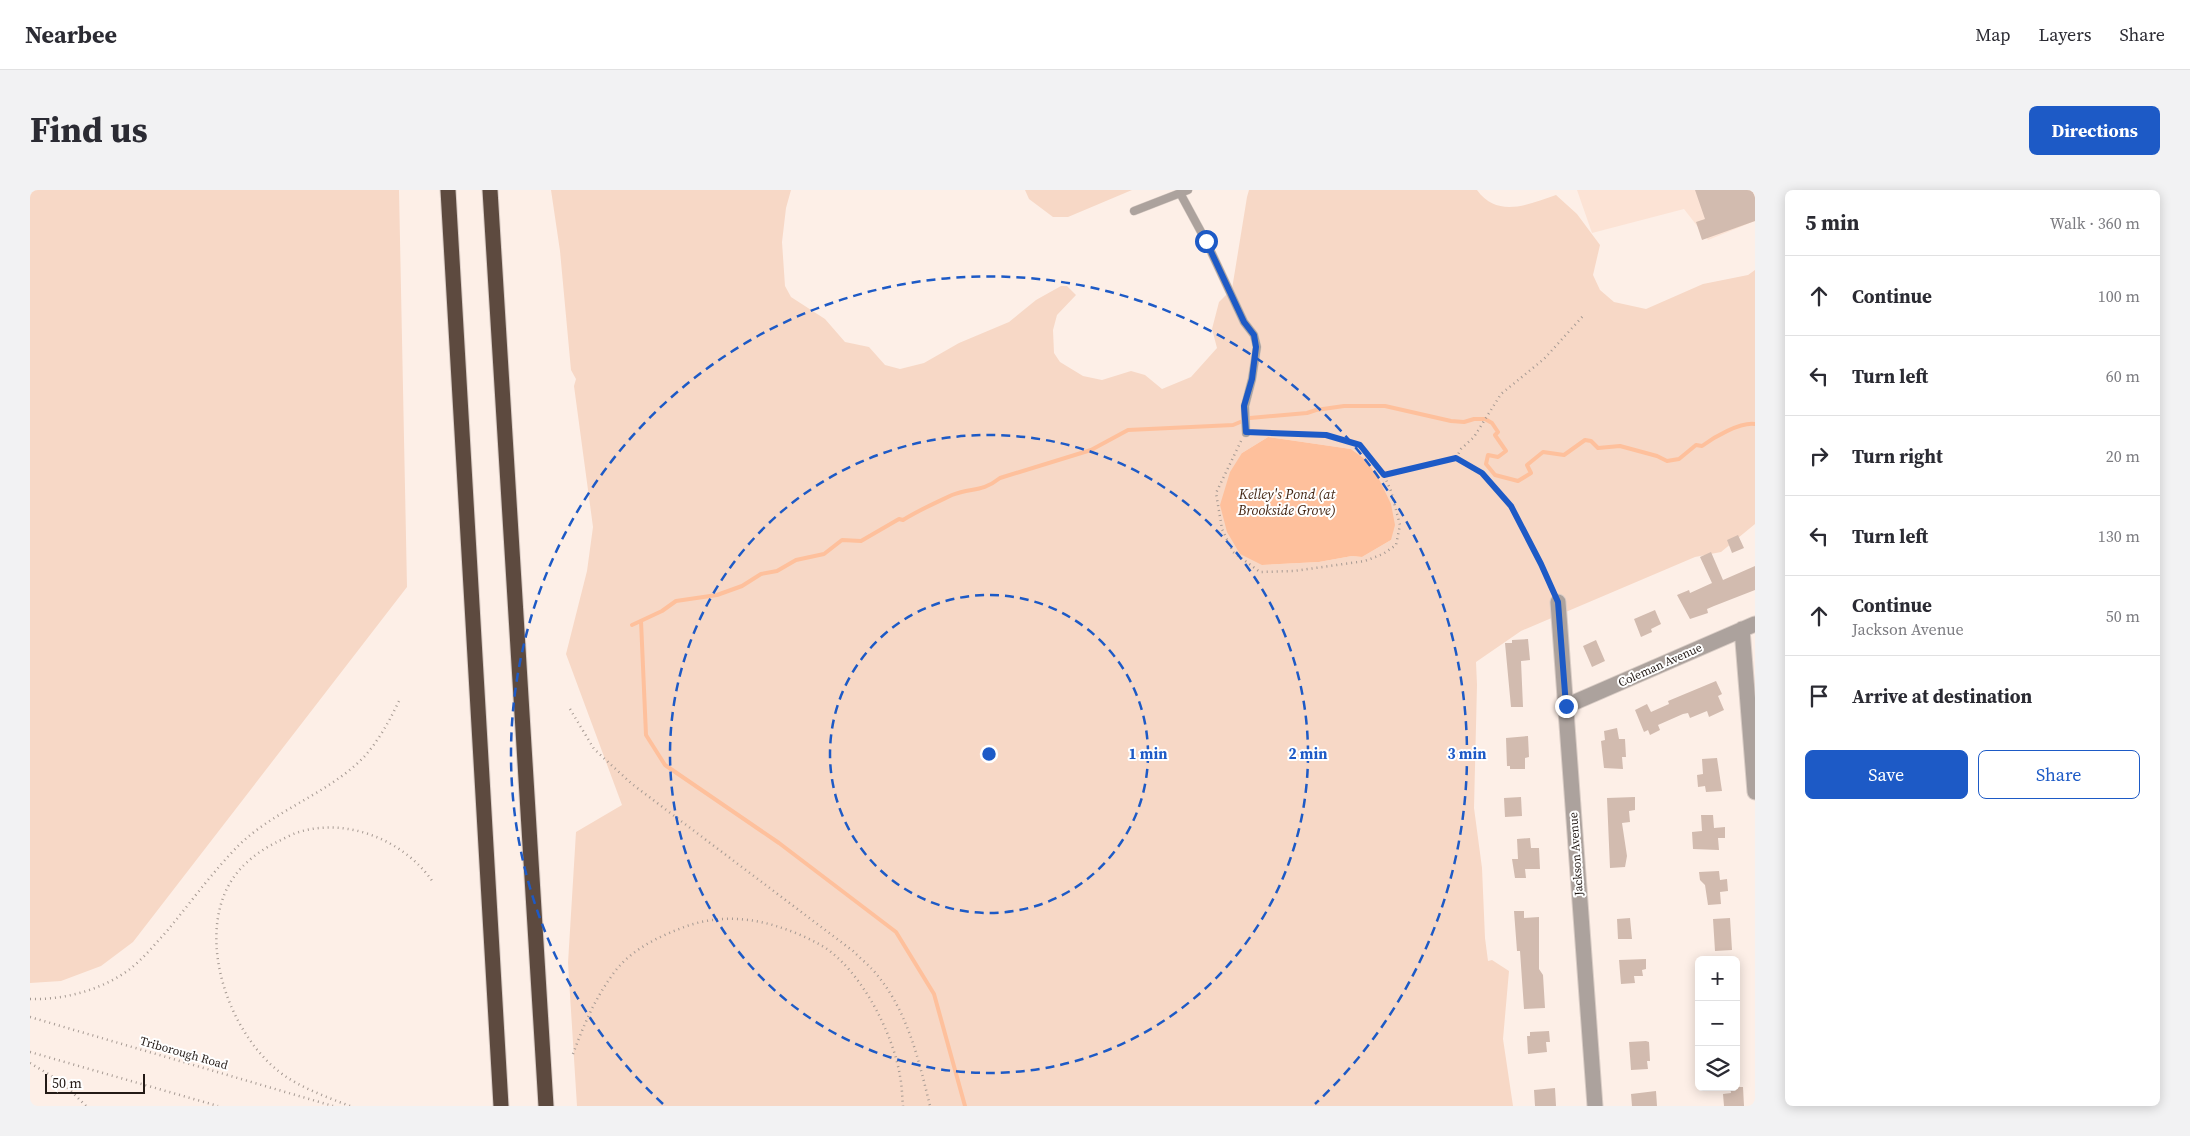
<!DOCTYPE html>
<meta charset="utf-8">
<style>
:root{--surface:#fff;--page:#f2f2f3;--text:#2b2b33;--muted:#7c7c81;--line:#e1e1e2;--accent:#1d5ac6}
body{margin:0;font-family:"Source Serif 4",serif;background:var(--page);color:var(--text)}
.controls{position:absolute;right:15px;bottom:15px;display:grid;overflow:hidden;border-radius:8px;box-shadow:0 2px 12px #0003}
.controls button{width:45px;height:45px;display:grid;place-items:center;padding:0;border:0;border-bottom:1px solid var(--line);background:var(--surface);color:var(--text);font:25px sans-serif}
.scale{position:absolute;left:15px;bottom:12px;width:100px;box-sizing:border-box;padding-left:5px;border:2px solid #231a16;border-top:0;font-size:14px;line-height:18px;white-space:nowrap;color:#231a16;-webkit-text-stroke:4px #fff;paint-order:stroke}
.stop{position:absolute;width:15px;height:15px;margin:-11px;border:4px solid #1d5ac6;border-radius:50%;background:#fff}
.stop.end{background:#1d5ac6;border-color:#fff;box-shadow:0 1px 5px #0008}
.list{margin:0;padding:0;list-style:none}
h2{display:flex;justify-content:space-between;align-items:center;height:65px;margin:0;padding:0 20px;font-size:21px}
h2 small{font-size:16px;font-weight:400;color:var(--muted)}
.list li{display:grid;grid-template-columns:32px 1fr auto;gap:15px;align-items:center;box-sizing:border-box;height:80px;padding:0 20px;border-top:1px solid var(--line)}
.list b{display:block;font-size:19px;white-space:nowrap}
.list p{margin:0;font-size:16px;white-space:nowrap;color:var(--muted)}
.list em{font-size:16px;font-style:normal;color:var(--muted)}
.actions{display:flex;gap:10px;padding:15px 20px}
.actions a{flex:1;padding:11px 0;border:1px solid var(--accent);border-radius:8px;text-align:center;font-size:18px;color:var(--accent)}
.actions .main{background:var(--accent);color:#fff}
.icon{flex:none;width:28px;height:28px;fill:none;stroke:currentColor;stroke-width:2;stroke-linecap:round;stroke-linejoin:round}
.map{position:relative;flex:none;width:1725px;height:916px;overflow:hidden;border-radius:8px}
header{display:flex;align-items:center;gap:30px;box-sizing:border-box;height:70px;padding:0 25px;background:var(--surface);border-bottom:1px solid var(--line)}
header strong{font-size:24px}
nav{display:flex;gap:28px;margin-inline-start:auto;font-size:18px}
.intro{display:flex;align-items:center;justify-content:space-between;box-sizing:border-box;height:120px;padding:0 30px}
h1{margin:0;font-size:35px}
.button{padding:12px 22px;border-radius:8px;background:var(--accent);color:#fff;font-size:18px;font-weight:700}
main{display:flex;gap:30px;padding:0 30px}
aside{flex:1;background:var(--surface);border-radius:8px;box-shadow:0 2px 12px #0003}
.map>svg:first-child{display:block}
</style>
<header>
<strong>Nearbee</strong>
<nav><a>Map</a><a>Layers</a><a>Share</a></nav>
</header>
<div class="intro"><h1>Find us</h1><a class="button">Directions</a></div>
<main>
<div class="map">
<svg width="1725" height="916" viewBox="0 0 1725 916">
<rect width="100%" height="100%" fill="#fdefe7"/>
<path fill="#fce3d5" d="M 1547,0 L 1725,0 L 1725,31 L 1678,50 L 1654,19 L 1562,43 Z"/>
<path fill="#f7d8c6" fill-rule="evenodd" d="M 0,0 L 369,0 L 377,397 L 103,752 L 71,776 L 31,791 L 0,793 Z
M 521,0 L 761,0 L 756,18 L 752,52 L 755,96 L 761,107 L 795,129 L 815,152 L 839,157 L 855,175 L 870,179 L 894,173 L 929,153 L 979,132 L 1006,110 L 1031,96 L 1037,96 L 1046,105 L 1027,125 L 1023,140 L 1024,163 L 1030,172 L 1053,186 L 1072,190 L 1101,181 L 1115,185 L 1132,199 L 1161,187 L 1187,158 L 1182,139 L 1189,112 L 1202,99 L 1217,7 L 1219,0 L 1447,0 C 1468,29 1499,14 1526,5 L 1547,24 L 1570,55 L 1563,85 L 1570,100 L 1584,112 L 1616,119 L 1673,94 L 1718,85 L 1725,80 L 1725,334 L 1691,362 L 1665,367 L 1491,441 L 1446,472 L 1447,495 L 1444,618 L 1452,678 L 1455,748 L 1458,771 L 1462,770 L 1479,781 L 1473,849 L 1483,916 L 547,916 L 538,773 L 546,642 L 592,615 L 536,464 L 557,381 L 563,337 L 544,196 L 546,189 L 541,180 L 530,61 ZM 1238,247 L 1321,259 L 1335,269 L 1361,350 L 1332,367 L 1322,366 L 1289,372 L 1232,375 L 1212,263 Z
M 995,0 L 1102,0 L 1038,27 L 1023,27 L 999,9 Z"/>
<path fill="#fec09c" d="M 1238,247 L 1321,259 L 1335,269 L 1348,287 L 1361,314 L 1365,335 L 1361,350 L 1332,367 L 1322,366 L 1289,372 L 1232,375 L 1210,364 L 1197,342 L 1190,315 L 1200,282 L 1212,263 Z"/>
<g fill="none" stroke-linecap="round" stroke-linejoin="round">
<path stroke="#fec09c" stroke-width="4" d="M 611,431 L 616,545 L 635,575 L 749,653 L 866,742 L 904,804 L 935,916
M 602,435 L 632,421 L 646,411 L 687,405 L 712,396 L 731,384 L 747,381 L 766,370 L 794,364 L 812,350 L 831,351 L 869,329 L 873,330 C 889,320 905,313 922,305 C 942,297 951,303 970,288 L 1061,260 L 1098,240 L 1203,235 L 1220,228 L 1277,223 L 1286,220 L 1314,216 L 1355,216 L 1421,231 L 1434,232 L 1444,229 L 1455,229 L 1462,233 L 1468,242 L 1465,245 L 1476,261 L 1468,267 L 1458,265 L 1456,274 L 1465,285 L 1488,291 L 1501,283 L 1497,275 L 1513,262 L 1534,265 L 1555,250 L 1561,251 L 1568,258 L 1590,256 L 1627,266 L 1637,271 L 1649,269 L 1666,255 L 1672,256 C 1684,247 1710,232 1725,234"/>
</g>
<path fill="#d2bbaf" d="M 1665,0 L 1722,0 L 1725,7 L 1725,31 L 1672,50 L 1666,32 L 1675,29 Z
M 1708,345 L 1714,358 L 1702,363 L 1697,350 Z
M 1681,362 L 1693,390 L 1725,376 L 1725,400 L 1684,416 L 1677,419 L 1678,423 L 1660,429 L 1647,405 L 1659,400 L 1660,403 L 1682,393 L 1670,367 Z
M 1625,420 L 1631,434 L 1621,439 L 1622,442 L 1611,447 L 1604,429 Z
M 1498,449 L 1500,470 L 1491,471 L 1493,517 L 1481,517 L 1475,453 L 1482,453 L 1482,450 Z
M 1566,450 L 1575,471 L 1562,477 L 1553,456 Z
M 1686,491 L 1692,504 L 1688,506 L 1694,520 L 1679,527 L 1677,521 L 1660,528 L 1658,523 L 1653,524 L 1628,535 L 1630,540 L 1620,545 L 1618,540 L 1614,542 L 1605,520 L 1617,514 L 1621,522 L 1639,514 L 1638,511 Z
M 1587,538 L 1589,549 L 1595,549 L 1596,567 L 1592,567 L 1593,579 L 1574,578 L 1571,551 L 1575,550 L 1574,541 Z
M 1498,546 L 1499,567 L 1495,568 L 1495,579 L 1480,579 L 1480,576 L 1477,576 L 1476,548 Z
M 1687,568 L 1692,601 L 1676,602 L 1675,596 L 1668,597 L 1667,585 L 1673,584 L 1672,569 Z
M 1491,607 L 1492,626 L 1475,627 L 1474,608 Z
M 1605,607 L 1605,620 L 1599,621 L 1600,632 L 1592,633 L 1597,666 L 1595,677 L 1580,678 L 1577,608 Z
M 1671,625 L 1683,625 L 1684,638 L 1695,637 L 1695,648 L 1688,648 L 1689,660 L 1663,659 L 1662,642 L 1672,641 Z
M 1500,648 L 1501,658 L 1509,658 L 1510,679 L 1495,679 L 1496,688 L 1485,688 L 1482,669 L 1488,669 L 1487,649 Z
M 1689,681 L 1690,690 L 1697,689 L 1698,701 L 1690,702 L 1691,714 L 1678,715 L 1675,695 L 1670,690 L 1669,682 Z
M 1484,721 L 1494,721 L 1494,728 L 1509,727 L 1509,779 L 1513,785 L 1515,818 L 1494,819 L 1490,761 L 1487,761 Z
M 1600,728 L 1602,749 L 1588,749 L 1587,729 Z
M 1700,728 L 1702,760 L 1685,761 L 1683,729 Z
M 1616,769 L 1616,779 L 1612,780 L 1613,786 L 1604,786 L 1605,793 L 1591,794 L 1589,770 Z
M 1519,841 L 1520,852 L 1516,852 L 1517,862 L 1498,864 L 1497,846 L 1500,846 L 1500,842 Z
M 1616,851 L 1619,852 L 1620,871 L 1617,871 L 1618,879 L 1601,880 L 1599,852 Z
M 1700,897 L 1713,897 L 1714,916 L 1694,916 L 1693,904 L 1701,903 Z
M 1525,898 L 1526,916 L 1505,916 L 1504,900 Z
M 1626,901 L 1627,916 L 1602,916 L 1601,904 Z"/>
<g fill="none" stroke-linecap="round" stroke-linejoin="round">
<g stroke="#dacdc6" stroke-width="9">
<path id="lane" d="M 1150,3 L 1176,51 L 1214,132 L 1224,145 L 1227,157 L 1222,189 L 1215,216 L 1216,243
M 1104,21 L 1158,0"/>
</g>
<g stroke="#dacdc6" stroke-width="17">
<path id="street" d="M 1528,412 L 1565,916
M 1712,439 L 1725,602
M 1536,516 L 1725,434"/>
</g>
<g stroke="#dacdc6" stroke-width="17">
<path id="highway" d="M 418,0 L 471,916
M 460,0 L 516,916"/>
</g>
<path stroke="#a69a93" stroke-width="2.5" stroke-dasharray="1 4" stroke-linecap="butt" d="M 1227,243 L 1296,245 L 1330,255 L 1354,285 L 1426,268 L 1451,283 L 1481,316 L 1522,400
M 1211,251 L 1186,303 L 1192,339 L 1203,362 L 1230,382 L 1264,381 L 1335,371 L 1353,364 L 1366,355 L 1370,335 L 1361,301 L 1354,285
M 1426,268 L 1431,259 L 1444,247 L 1471,204 L 1514,169 L 1553,126
M 540,519 L 564,559 L 602,594 L 823,761 C 831,769 841,777 848,786 C 878,823 889,871 900,916
M 0,809 C 34,810 72,800 100,779 C 114,768 125,754 137,741 C 161,712 184,680 210,654 C 247,619 299,603 334,567 C 349,550 360,530 370,509
M 0,827 L 303,916
M 0,862 L 188,916
M 543,864 C 554,834 566,806 586,780 C 602,760 626,748 649,739 C 680,726 714,726 746,736 C 762,741 779,748 794,757 C 831,781 863,843 870,886 C 872,896 872,906 873,916
M 0,873 L 33,893 L 56,916
M 320,916 C 299,908 277,900 258,888 C 202,852 165,753 200,693 C 211,674 230,660 249,651 C 255,648 262,644 269,642 C 318,627 375,651 403,692"/>
<use href="#lane" stroke="#aca29d" stroke-width="8"/>
<use href="#street" stroke="#aca29d" stroke-width="15"/>
<use href="#highway" stroke="#5d4a3f" stroke-width="15"/>
</g>
<g fill="none" stroke-linecap="round" stroke-linejoin="round">
<path stroke="#1d5ac6" stroke-width="6" d="M 1176,51 L 1214,132 L 1224,145 L 1226,157 L 1222,189 L 1214,216 L 1216,242 L 1296,245 L 1330,255 L 1354,285 L 1426,268 L 1452,283 L 1481,316 L 1511,374 L 1528,412 L 1536,516"/>
</g>
<g fill="none" stroke="#1d5ac6" stroke-width="2.5" stroke-dasharray="9 6">
<circle cx="959" cy="564" r="159"/>
<circle cx="959" cy="564" r="319"/>
<path d="M633 914A478 478 0 1 1 1285 914"/>
</g>
<g text-anchor="middle" stroke-width="4" stroke-linejoin="round" paint-order="stroke">
<g font-size="12" fill="#231a16" stroke="#fff">
<text transform="translate(1630 475) rotate(-24)" y="4">Coleman Avenue</text>
<text transform="translate(1546 664) rotate(-94)" y="4">Jackson Avenue</text>
<text transform="translate(154 863) rotate(16)" y="4">Triborough Road</text>
</g>
<g font-size="14" font-style="italic" fill="#432512" stroke="#fff">
<text x="1257" y="309">Kelley's Pond (at<tspan x="1257" dy="16">Brookside Grove)</tspan></text>
</g>
</g>
<circle cx="959" cy="564" r="8" fill="#1d5ac6" stroke="#fff" stroke-width="2.5"/>
<g font-size="15" text-anchor="middle" font-weight="bold" fill="#1d5ac6" stroke="#fff" stroke-width="4" stroke-linejoin="round" paint-order="stroke">
<text x="1118" y="569">1 min</text>
<text x="1278" y="569">2 min</text>
<text x="1437" y="569">3 min</text>
</g>
</svg>
<div class="controls">
<button>+</button>
<button>−</button>
<button><svg class="icon" aria-label="layers" viewBox="0 0 24 24"><path d="M12 4l9 5-9 5-9-5zM3 14l9 5 9-5"/></svg></button>
</div>
<div class="scale">50 m</div>
<div class="stop" style="left:1176px;top:51px"></div>
<div class="stop end" style="left:1536px;top:516px"></div>
</div>
<aside>
<h2>5 min<small>Walk · 360 m</small></h2>
<ul class="list">
<li><svg class="icon" aria-label="ahead" viewBox="0 0 24 24"><path d="M12 20V5M6 11l6-6 6 6"/></svg><div><b>Continue</b></div><em>100 m</em></li>
<li><svg class="icon" aria-label="left" viewBox="0 0 24 24"><path d="M17 20v-9H6M10 6l-5 5 5 5"/></svg><div><b>Turn left</b></div><em>60 m</em></li>
<li><svg class="icon" aria-label="right" viewBox="0 0 24 24"><path d="M7 20v-9h11M14 6l5 5-5 5"/></svg><div><b>Turn right</b></div><em>20 m</em></li>
<li><svg class="icon" aria-label="left" viewBox="0 0 24 24"><path d="M17 20v-9H6M10 6l-5 5 5 5"/></svg><div><b>Turn left</b></div><em>130 m</em></li>
<li><svg class="icon" aria-label="ahead" viewBox="0 0 24 24"><path d="M12 20V5M6 11l6-6 6 6"/></svg><div><b>Continue</b><p>Jackson Avenue</p></div><em>50 m</em></li>
<li><svg class="icon" aria-label="arrive" viewBox="0 0 24 24"><path d="M6 21V4h12l-3 4 3 4H6"/></svg><div><b>Arrive at destination</b></div></li>
</ul>
<div class="actions"><a class="main">Save</a><a>Share</a></div>
</aside>
</main>
